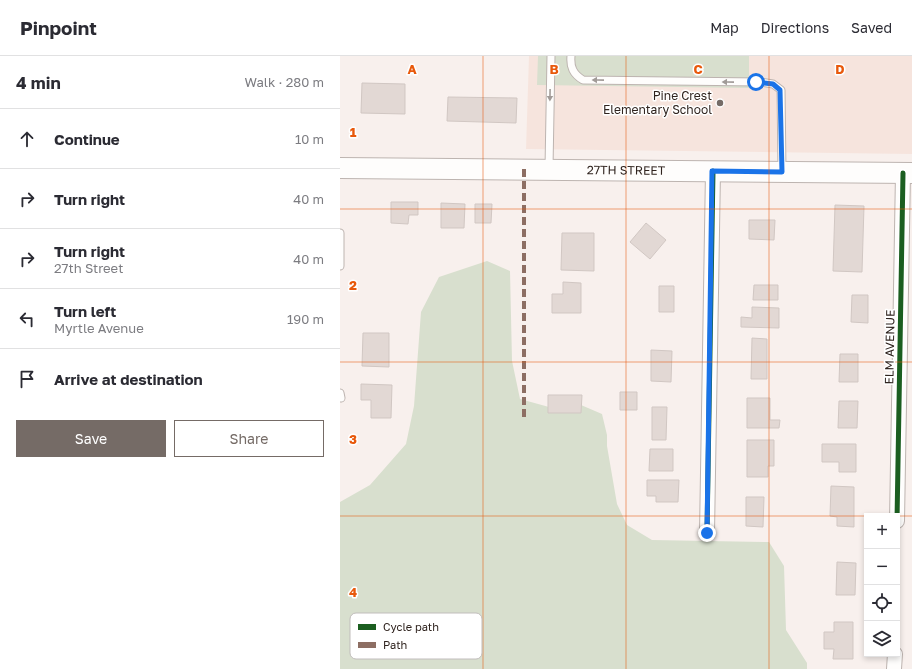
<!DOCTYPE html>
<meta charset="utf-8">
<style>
:root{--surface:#fff;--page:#f7f7f7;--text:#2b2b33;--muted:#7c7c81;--line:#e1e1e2;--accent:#756b66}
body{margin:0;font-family:"Golos Text",sans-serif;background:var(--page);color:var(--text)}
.controls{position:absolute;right:12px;bottom:12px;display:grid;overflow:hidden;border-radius:0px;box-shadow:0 2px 6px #0003}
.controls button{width:36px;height:36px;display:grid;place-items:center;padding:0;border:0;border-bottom:1px solid var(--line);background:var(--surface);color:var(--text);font:20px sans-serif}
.stop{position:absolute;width:12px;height:12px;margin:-9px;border:3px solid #1a73e8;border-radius:50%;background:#fff}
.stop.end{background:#1a73e8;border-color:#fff;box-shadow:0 1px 4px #0008}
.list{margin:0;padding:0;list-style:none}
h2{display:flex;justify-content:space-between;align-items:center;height:52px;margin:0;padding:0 16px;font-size:17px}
h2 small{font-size:13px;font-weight:400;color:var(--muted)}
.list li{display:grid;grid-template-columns:26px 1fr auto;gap:12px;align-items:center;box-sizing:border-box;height:60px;padding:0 16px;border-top:1px solid var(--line)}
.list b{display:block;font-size:15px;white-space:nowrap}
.list p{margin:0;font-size:13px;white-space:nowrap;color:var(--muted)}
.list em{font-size:13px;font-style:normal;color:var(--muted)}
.actions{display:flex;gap:8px;padding:12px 16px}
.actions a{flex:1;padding:9px 0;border:1px solid var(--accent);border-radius:0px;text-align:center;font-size:14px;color:var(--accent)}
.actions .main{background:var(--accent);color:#fff}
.icon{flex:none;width:22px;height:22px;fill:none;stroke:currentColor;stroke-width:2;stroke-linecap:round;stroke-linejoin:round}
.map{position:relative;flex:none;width:572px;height:613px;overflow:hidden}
header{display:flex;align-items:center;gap:24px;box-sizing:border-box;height:56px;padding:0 20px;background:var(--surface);border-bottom:1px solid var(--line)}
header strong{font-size:19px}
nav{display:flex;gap:22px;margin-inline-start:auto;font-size:14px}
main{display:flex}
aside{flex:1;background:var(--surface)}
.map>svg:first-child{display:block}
</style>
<header>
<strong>Pinpoint</strong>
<nav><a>Map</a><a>Directions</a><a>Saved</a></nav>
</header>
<main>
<aside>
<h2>4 min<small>Walk · 280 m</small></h2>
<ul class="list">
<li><svg class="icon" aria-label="ahead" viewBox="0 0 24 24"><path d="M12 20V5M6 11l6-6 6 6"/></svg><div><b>Continue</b></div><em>10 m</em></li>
<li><svg class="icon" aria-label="right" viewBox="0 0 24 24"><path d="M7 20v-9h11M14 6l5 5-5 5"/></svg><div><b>Turn right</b></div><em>40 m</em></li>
<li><svg class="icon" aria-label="right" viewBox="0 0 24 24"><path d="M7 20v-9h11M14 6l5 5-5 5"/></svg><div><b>Turn right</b><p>27th Street</p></div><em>40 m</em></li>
<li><svg class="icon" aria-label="left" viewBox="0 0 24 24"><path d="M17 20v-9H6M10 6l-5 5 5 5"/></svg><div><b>Turn left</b><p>Myrtle Avenue</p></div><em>190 m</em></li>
<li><svg class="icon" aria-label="arrive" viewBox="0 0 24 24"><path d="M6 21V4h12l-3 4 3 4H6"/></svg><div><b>Arrive at destination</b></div></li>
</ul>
<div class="actions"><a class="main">Save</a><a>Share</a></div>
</aside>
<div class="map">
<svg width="572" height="613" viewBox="0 0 572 613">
<rect width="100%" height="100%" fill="#f8f0ed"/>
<path fill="#f6e4dd" d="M 189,0 L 572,0 L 572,98 L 186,93 Z"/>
<path fill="#d8dfce" d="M 198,0 L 409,0 L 409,32 L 197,29 Z
M 147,205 L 170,215 L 172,305 L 180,343 L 209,351 L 241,349 L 262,358 L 267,379 L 267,390 L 277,448 L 287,469 L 312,484 L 429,486 L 444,510 L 446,574 L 467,607 L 467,613 L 0,613 L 0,446 L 30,429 L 66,388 L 74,350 L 81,256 L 99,221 Z"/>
<path fill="#e2d8d4" stroke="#d1c7c3" d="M 22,27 L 65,28 L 65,58 L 21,57 Z
M 108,41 L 177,42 L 176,67 L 107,65 Z
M 51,146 L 78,146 L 78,159 L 69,159 L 68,168 L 51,167 Z
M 101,147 L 125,148 L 124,172 L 101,172 Z
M 135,148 L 152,148 L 151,167 L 135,167 Z
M 495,149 L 524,150 L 522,216 L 493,215 Z
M 409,164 L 435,164 L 434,184 L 409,183 Z
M 306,167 L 326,184 L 310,203 L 290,186 Z
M 222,177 L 254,177 L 254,215 L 221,214 Z
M 223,226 L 241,227 L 241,257 L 212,257 L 212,238 L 223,238 Z
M 414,229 L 438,229 L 438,244 L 413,244 Z
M 319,230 L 334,230 L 334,256 L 319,256 Z
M 512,239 L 528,239 L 528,267 L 511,266 Z
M 412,251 L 439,252 L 439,272 L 401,271 L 401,261 L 412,262 Z
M 23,277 L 49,277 L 49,311 L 22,310 Z
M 412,282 L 427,283 L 427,323 L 411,323 Z
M 311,294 L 332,295 L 331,326 L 311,325 Z
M 500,298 L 518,298 L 518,326 L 499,326 Z
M 21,328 L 52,329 L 51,362 L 31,362 L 31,344 L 21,344 Z
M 280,336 L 297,336 L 297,354 L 280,354 Z
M 208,339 L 242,339 L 241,357 L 208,357 Z
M 407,342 L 430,342 L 430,364 L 440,364 L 439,372 L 407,372 Z
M 499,345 L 518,345 L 517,372 L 498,372 Z
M 312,351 L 327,351 L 326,384 L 312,384 Z
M 407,384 L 434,384 L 434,410 L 428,410 L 428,421 L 407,421 Z
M 482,388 L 516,388 L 516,416 L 499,416 L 499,406 L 482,406 Z
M 310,393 L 333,393 L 333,415 L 309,415 Z
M 307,424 L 339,424 L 338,446 L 316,446 L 316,440 L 307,440 Z
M 491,430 L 514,431 L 514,471 L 497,470 L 497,461 L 490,460 Z
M 406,441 L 424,441 L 423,471 L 406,470 Z
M 497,506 L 516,507 L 515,539 L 496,539 Z
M 494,566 L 513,566 L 513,603 L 493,603 L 494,593 L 484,593 L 484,576 L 494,576 Z"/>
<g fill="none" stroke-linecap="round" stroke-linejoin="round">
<g stroke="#bdb4b0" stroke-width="9">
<path id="service" d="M 231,0 C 230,11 233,18 243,24 L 420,26 L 433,28 L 441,34 L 442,114
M 209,112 L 211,0
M 0,177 L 0,210
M 0,337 L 1,342"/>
</g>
<g stroke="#bdb4b0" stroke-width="16">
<path id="minor" d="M 557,465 L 563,117
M 367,477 L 373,115
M 554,613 L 555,598"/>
</g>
<g stroke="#bdb4b0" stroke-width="22">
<g id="secondary">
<path id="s1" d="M 0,112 L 572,117"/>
</g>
</g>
<use href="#service" stroke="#fefdfc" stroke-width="7"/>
<use href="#minor" stroke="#fefdfc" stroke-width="14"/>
<use href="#secondary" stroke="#fefdfc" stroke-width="20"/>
<path stroke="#8d6e63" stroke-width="4" stroke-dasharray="8 4" stroke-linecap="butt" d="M 184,361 L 184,113"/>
<g stroke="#fff" stroke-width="8">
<path id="cycleway" d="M 557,465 L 563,117
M 367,477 L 373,115"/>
</g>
<use href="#cycleway" stroke="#1b5e20" stroke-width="5"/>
</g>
<defs><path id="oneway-solid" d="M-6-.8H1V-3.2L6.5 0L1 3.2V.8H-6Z"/></defs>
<g fill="#a19b98">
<use href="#oneway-solid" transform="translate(258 24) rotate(-179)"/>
<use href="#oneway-solid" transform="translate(388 26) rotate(-179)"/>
<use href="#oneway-solid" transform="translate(210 39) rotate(91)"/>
</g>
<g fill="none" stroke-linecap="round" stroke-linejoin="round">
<path stroke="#1a73e8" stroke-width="5" d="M 367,477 L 372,115 L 442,116 L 440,34 L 433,28 L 416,26"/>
</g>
<path fill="none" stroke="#e8590c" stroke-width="1" stroke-opacity="0.55" d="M 143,0 L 143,613M 286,0 L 286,613M 429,0 L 429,613M 0,153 L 572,153M 0,306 L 572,306M 0,460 L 572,460"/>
<circle fill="#756b66" stroke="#fff" stroke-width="1.5" cx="380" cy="47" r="4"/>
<g text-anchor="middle" stroke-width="3" stroke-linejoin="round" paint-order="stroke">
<g font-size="12" fill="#2f231e" stroke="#fff" text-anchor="end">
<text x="372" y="44">Pine Crest<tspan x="372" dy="14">Elementary School</tspan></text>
</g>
<g font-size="12" fill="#2f231e" stroke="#fff">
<text dy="4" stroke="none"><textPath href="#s1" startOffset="286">27TH STREET</textPath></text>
<text transform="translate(550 291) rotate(-89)" y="4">ELM AVENUE</text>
</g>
</g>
<rect x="10" y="557" width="132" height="46" rx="6" fill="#fff" stroke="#c1bdbc" stroke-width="1"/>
<rect x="18" y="568" width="18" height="6" fill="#1b5e20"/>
<rect x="18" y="586" width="18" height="6" fill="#8d6e63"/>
<g font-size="11" fill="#2f231e">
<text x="43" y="575">Cycle path</text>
<text x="43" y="593">Path</text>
</g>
<g font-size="13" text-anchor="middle" font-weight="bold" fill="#e8590c" stroke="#fff" stroke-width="3" stroke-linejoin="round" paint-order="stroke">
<text x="72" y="18">A</text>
<text x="214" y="18">B</text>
<text x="358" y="18">C</text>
<text x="500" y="18">D</text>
<text x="13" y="81">1</text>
<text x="13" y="234">2</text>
<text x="13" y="388">3</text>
<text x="13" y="541">4</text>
</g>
</svg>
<div class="controls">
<button>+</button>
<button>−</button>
<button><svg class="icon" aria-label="locate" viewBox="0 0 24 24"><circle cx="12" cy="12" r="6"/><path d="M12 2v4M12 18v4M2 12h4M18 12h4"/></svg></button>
<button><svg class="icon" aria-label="layers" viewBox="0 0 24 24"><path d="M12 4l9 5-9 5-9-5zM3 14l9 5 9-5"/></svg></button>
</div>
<div class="stop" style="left:416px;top:26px"></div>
<div class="stop end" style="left:367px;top:477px"></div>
</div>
</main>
